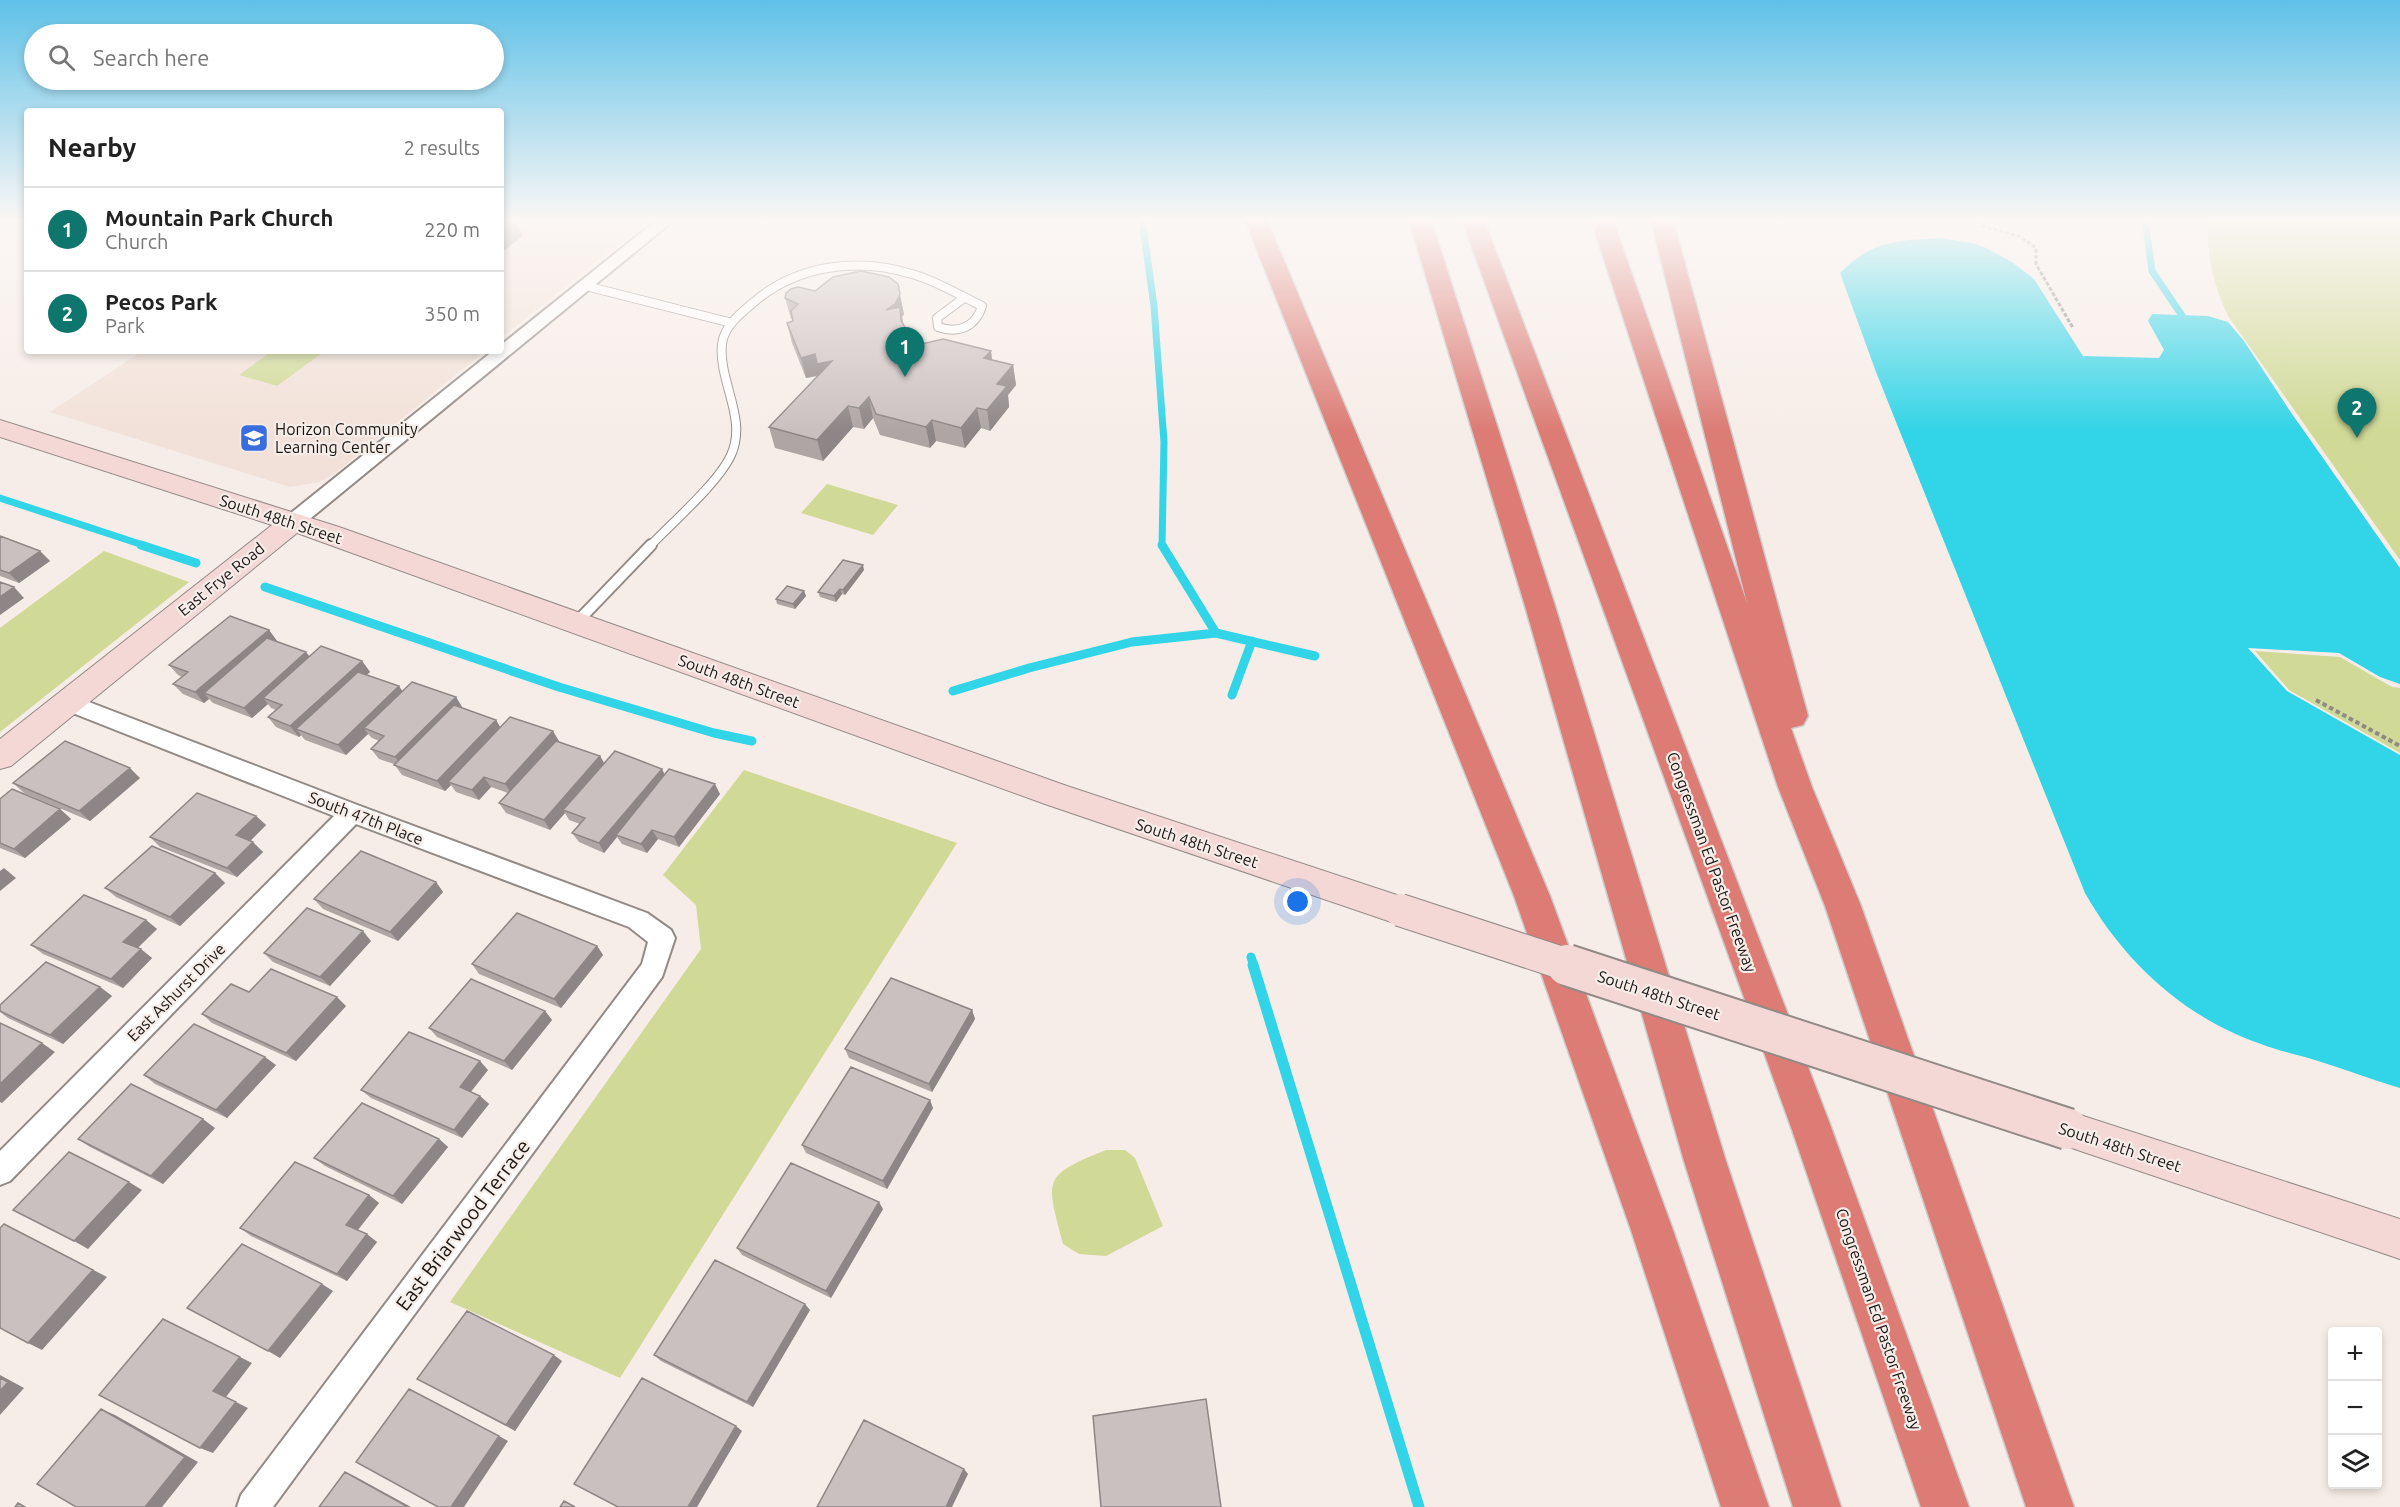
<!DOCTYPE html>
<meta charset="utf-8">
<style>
:root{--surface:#fff;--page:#f2f2f2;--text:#222;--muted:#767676;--line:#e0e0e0;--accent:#0f766e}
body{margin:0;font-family:Ubuntu,sans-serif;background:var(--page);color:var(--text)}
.controls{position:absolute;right:18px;bottom:18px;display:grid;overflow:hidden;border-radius:6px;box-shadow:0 3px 9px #0003}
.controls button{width:54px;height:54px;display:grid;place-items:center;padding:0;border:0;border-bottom:2px solid var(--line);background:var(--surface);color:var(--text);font:30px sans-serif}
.you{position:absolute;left:1298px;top:902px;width:21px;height:21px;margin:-15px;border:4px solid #fff;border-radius:50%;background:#1a73e8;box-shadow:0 0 0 9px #1a73e833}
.badge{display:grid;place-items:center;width:39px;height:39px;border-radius:50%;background:var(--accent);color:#fff;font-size:20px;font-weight:700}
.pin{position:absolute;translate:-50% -50px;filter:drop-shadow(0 2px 3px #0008)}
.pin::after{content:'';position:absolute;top:32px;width:21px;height:18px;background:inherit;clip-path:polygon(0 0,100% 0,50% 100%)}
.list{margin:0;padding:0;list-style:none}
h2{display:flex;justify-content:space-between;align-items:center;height:78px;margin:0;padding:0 24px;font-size:26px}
h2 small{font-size:20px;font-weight:400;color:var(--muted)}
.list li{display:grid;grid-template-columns:39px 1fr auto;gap:18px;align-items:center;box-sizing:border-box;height:84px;padding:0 24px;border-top:2px solid var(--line)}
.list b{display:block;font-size:22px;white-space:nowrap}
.list p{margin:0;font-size:20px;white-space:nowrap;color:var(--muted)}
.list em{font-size:20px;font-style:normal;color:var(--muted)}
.icon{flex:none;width:33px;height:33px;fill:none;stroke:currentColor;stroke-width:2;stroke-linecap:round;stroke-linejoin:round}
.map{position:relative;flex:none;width:2400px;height:1507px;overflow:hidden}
.search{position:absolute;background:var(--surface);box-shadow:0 3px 9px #0003;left:24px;top:24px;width:480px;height:66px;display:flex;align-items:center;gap:15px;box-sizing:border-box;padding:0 21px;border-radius:33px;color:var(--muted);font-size:22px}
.panel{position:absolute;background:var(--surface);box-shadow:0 3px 9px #0003;left:24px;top:108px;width:480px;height:246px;border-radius:6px}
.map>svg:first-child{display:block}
</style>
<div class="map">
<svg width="2400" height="1507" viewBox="0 0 2400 1507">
<rect width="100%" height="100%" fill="#f7ede8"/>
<path fill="#f2e1d8" d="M 501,220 L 649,220 L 501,338 Z
M 143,351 L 485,351 L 334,474 L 319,482 L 290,487 L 50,412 Z"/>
<path fill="#d0d995" d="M 2207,220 L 2400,220 L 2400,560 L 2228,316 C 2212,281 2208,259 2207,220 Z
M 272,351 L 325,351 L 277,386 L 239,375 Z
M 827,484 L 898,505 L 873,535 L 801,513 Z
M 104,551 L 189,582 L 0,732 L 0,628 Z
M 2255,651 L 2340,657 L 2392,687 L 2400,688 L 2400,753 L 2289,690 Z
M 744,770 L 957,843 L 620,1378 L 450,1302 L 701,949 L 696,905 L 663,875 Z
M 1106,1150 L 1125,1150 L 1135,1158 L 1163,1226 L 1106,1256 L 1079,1254 L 1063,1244 C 1046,1179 1041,1176 1106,1150 Z"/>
<path fill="#32d4e7" d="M 1940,238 L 1973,243 L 1986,248 L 2012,262 L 2034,279 L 2083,356 L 2159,358 L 2164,350 L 2148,321 L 2152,314 L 2208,316 L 2228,322 L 2244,341 L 2290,411 L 2400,568 L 2400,684 L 2380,677 L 2339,653 L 2248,648 L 2287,691 L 2400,755 L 2400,1088 C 2372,1080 2345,1069 2318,1061 C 2299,1055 2279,1051 2261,1044 C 2185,1018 2124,962 2085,893 L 1876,372 L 1840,273 C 1873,240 1896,241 1940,238 Z"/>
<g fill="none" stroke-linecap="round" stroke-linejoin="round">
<path stroke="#32d4e7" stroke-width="7" d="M 1142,220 L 1154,306 L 1164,442 L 1162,546
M 2145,220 L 2152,271 L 2187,323
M 0,498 L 146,546"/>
<path stroke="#32d4e7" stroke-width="9" d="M 141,545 L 196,563
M 1162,545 L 1216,633 L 1315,656
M 265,587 L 559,687 L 714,733 L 752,741
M 953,691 L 1029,668 L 1132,642 L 1216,633
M 1232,695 L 1252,641
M 1251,957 L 1254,966"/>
<path stroke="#32d4e7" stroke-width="11" d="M 1253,965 L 1419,1507"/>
<g stroke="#928a86" stroke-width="10">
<path id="lane-far1" d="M 586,286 L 732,323
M 650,546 C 672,523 719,482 731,455 C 748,419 718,381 722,344 C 724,326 741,313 754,302 C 797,265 858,257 912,274 C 937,281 959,295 982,306 C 976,327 958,334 938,327 L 937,318 L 964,298"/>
</g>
<g stroke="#928a86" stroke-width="14">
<path id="lane" d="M 576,623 L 651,545"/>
</g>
<g stroke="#928a86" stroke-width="4">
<path id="street" d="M 657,220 L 674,220 L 300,527 L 293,528 L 286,527 L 283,522 L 286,517 L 493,351 L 501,351 L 501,345 Z
M 68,694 L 360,806 L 647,913 L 671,930 L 675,938 L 662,977 L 273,1507 L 237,1507 L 241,1495 L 642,964 L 648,942 L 629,927 L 356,824 L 10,1181 L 0,1185 L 0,1151 L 334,816 L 60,708 L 57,702 L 60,696 Z"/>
</g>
<g stroke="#928a86" stroke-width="2">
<path id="secondary" d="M 0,420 L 339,527 L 1067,786 L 1412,900 L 1417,910 L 1412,920 L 1400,925 L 1045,804 L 297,533 L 11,766 L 0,769 L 0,739 L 272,525 L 0,437 Z
M 2068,1111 L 2400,1219 L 2400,1259 L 2054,1142 L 2049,1129 L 2054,1116 Z"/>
</g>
<g stroke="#cccbcb" stroke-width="3">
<path id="highway" d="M 1245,220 L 1267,220 L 1550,896 L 1673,1230 L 1769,1507 L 1721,1507 L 1631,1230 L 1514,896 Z
M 1409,220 L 1431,220 L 1555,606 L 1726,1161 L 1841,1507 L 1793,1507 L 1684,1161 L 1525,606 Z
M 1462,220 L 1484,220 L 1831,1127 L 1969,1507 L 1921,1507 L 1791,1127 Z
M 1591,220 L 1613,220 L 1747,603 L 1651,220 L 1673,220 L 1808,716 L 1803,725 L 1791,728 L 1812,787 L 1861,906 L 2074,1507 L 2026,1507 L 1825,906 L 1778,787 Z"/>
</g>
<path stroke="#908a86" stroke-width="3" stroke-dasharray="4 2" stroke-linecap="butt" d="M 1982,220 L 1982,226 L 2019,236 L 2036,248 L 2036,264 L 2073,328"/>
<path stroke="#908a86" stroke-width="4" stroke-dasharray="4.5 3" stroke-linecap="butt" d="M 2316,700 L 2400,746"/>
<use href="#lane-far1" stroke="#fff" stroke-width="8"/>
<use href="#lane" stroke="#fff" stroke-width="10"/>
<use href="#street" fill="#fff" fill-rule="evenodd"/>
<use href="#secondary" fill="#f4d8d6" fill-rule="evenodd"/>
<use href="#highway" fill="#dc7c75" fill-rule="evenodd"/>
<g stroke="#928a86" stroke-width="34" stroke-linecap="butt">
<path id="secondary-bridge-far1" d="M 1400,910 L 1571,966"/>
</g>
<g stroke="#928a86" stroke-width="44" stroke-linecap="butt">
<path id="secondary-bridge" d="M 1567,965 L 2068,1129"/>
</g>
<use href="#secondary-bridge-far1" stroke="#f4d8d6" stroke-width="32"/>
<use href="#secondary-bridge" stroke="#f4d8d6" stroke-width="40"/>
</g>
<path fill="#afa5a5" d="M 815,291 L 904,314 L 902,317 L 904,327 L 915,346 L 991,351 L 992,360 L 1013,365 L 1016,385 L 1008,395 L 1009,407 L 990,431 L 981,428 L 965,448 L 936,441 L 930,448 L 880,435 L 873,418 L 864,429 L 853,427 L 823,461 L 775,448 L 769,427 L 818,376 L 806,378 L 792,343 L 787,323 L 793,321 L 792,319 L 791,319 L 785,298 Z
M 363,351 L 378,351 L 374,354 Z
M 0,536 L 40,551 L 50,561 L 19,583 L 0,576 Z
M 864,570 L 845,595 L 842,594 L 836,602 L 820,597 L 818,592 Z
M 804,591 L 806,596 L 795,609 L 777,604 L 776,599 Z
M 269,630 L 277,641 L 276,641 L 310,657 L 362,661 L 370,672 L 366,675 L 399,686 L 402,691 L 456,697 L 462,707 L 462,708 L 496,720 L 500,727 L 559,742 L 600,756 L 604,764 L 665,774 L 720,794 L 679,847 L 658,839 L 647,853 L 622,844 L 617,837 L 604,853 L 579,842 L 572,833 L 580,824 L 569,820 L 565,813 L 550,830 L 506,813 L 499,803 L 508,793 L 491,787 L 479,800 L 456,792 L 451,785 L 445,791 L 402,775 L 394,764 L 379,759 L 371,749 L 379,741 L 372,738 L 368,734 L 346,755 L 305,740 L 301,735 L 299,737 L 276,727 L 268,717 L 276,710 L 271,708 L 268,704 L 252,718 L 213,703 L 209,699 L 204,703 L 183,694 L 173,684 L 182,677 L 178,675 L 169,665 Z
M 140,778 L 90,821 L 24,793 L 13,783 Z
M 0,799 L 60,809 L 71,819 L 25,858 L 0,848 Z
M 256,816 L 266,825 L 250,841 L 263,852 L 237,877 L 160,847 L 150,837 Z
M 215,873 L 225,883 L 180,926 L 116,897 L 105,888 Z
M 436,882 L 443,892 L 398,941 L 323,909 L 314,899 Z
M 146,920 L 157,929 L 138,948 L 152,958 L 123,988 L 43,954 L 31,945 Z
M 371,941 L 330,986 L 273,962 L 264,953 Z
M 597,946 L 603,955 L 561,1008 L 479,974 L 472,964 Z
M 100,987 L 112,996 L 63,1044 L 8,1018 L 0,1012 L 0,1005 Z
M 249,992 L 346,1006 L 296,1061 L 212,1023 L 202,1014 Z
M 972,1010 L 975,1019 L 932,1092 L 849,1058 L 845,1049 Z
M 545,1011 L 552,1020 L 512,1070 L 437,1037 L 429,1028 Z
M 276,1065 L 227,1118 L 155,1084 L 144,1075 Z
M 488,1070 L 471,1092 L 480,1096 L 489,1104 L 462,1138 L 371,1098 L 361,1090 Z
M 933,1108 L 887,1189 L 806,1153 L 802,1145 Z
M 215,1128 L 163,1184 L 90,1147 L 78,1139 Z
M 439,1139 L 448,1147 L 402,1204 L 325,1166 L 314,1158 Z
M 369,1195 L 379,1203 L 358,1230 L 377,1242 L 347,1281 L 251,1236 L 240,1228 Z
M 883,1209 L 831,1298 L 742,1255 L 737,1248 Z
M 810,1310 L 753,1407 L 661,1361 L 654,1355 Z
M 562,1361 L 515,1431 L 417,1379 Z"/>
<path fill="#8e8686" d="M 516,221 L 523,236 L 501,253 L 501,233 Z
M 900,294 L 904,314 L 902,317 L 904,327 L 886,310 Z
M 914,341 L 918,362 L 896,346 Z
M 991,351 L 993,371 L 984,358 Z
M 815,354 L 832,361 L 820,375 L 806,378 L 801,358 Z
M 1013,365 L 1016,385 L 1008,395 L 1009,407 L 990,431 L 987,410 L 997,384 Z
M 869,397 L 873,418 L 864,429 L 859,408 Z
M 848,406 L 853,427 L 823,461 L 817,440 Z
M 977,408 L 981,428 L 965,448 L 961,428 Z
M 932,420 L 936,441 L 930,448 L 926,427 Z
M 40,551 L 50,561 L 19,583 L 9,573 Z
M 863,565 L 864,570 L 845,595 L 843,590 Z
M 14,587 L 24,598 L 0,615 L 0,597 Z
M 840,589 L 842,594 L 836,602 L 834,596 Z
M 804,591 L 806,596 L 795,609 L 793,604 Z
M 269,630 L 277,641 L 212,696 L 204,693 L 209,699 L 204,703 L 195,692 Z
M 306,652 L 314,662 L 263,698 L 268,704 L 252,718 L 244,708 Z
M 362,661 L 370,672 L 304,732 L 296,729 L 301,735 L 299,737 L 290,726 Z
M 399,686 L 406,697 L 364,728 L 368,734 L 346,755 L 338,745 Z
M 456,697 L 462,707 L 403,767 L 395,757 Z
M 496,720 L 502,730 L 448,782 L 451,785 L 445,791 L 437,781 Z
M 553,731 L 559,741 L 512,794 L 505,784 Z
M 600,756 L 606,766 L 563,810 L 565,813 L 550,830 L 544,820 Z
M 130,768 L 140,778 L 90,821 L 79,811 Z
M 662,769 L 667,779 L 616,835 L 617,837 L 604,853 L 599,843 Z
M 484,777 L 491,787 L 479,800 L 472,790 Z
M 715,784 L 720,794 L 679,847 L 674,837 Z
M 60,809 L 71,819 L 25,858 L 14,849 Z
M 256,816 L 266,825 L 246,845 L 236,835 Z
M 652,830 L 658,839 L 647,853 L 641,844 Z
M 253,842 L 263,852 L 237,877 L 227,868 Z
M 4,868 L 16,878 L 0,891 L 0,871 Z
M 215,873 L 225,883 L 180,926 L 170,917 Z
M 436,882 L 443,892 L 398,941 L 390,932 Z
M 146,920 L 157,929 L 134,951 L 123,942 Z
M 363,931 L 371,941 L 330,986 L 320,977 Z
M 597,946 L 603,955 L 561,1008 L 554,999 Z
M 141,949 L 152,958 L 123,988 L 111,979 Z
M 100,987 L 112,996 L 63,1044 L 50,1035 Z
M 337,997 L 346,1006 L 296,1061 L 286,1053 Z
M 972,1010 L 975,1019 L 932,1092 L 929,1084 Z
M 545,1011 L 552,1020 L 512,1070 L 504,1061 Z
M 42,1043 L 55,1052 L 2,1103 L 0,1102 L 0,1084 Z
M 265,1057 L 276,1065 L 227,1118 L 216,1110 Z
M 480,1061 L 488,1070 L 468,1095 L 460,1087 Z
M 480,1096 L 489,1104 L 462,1138 L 454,1130 Z
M 930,1100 L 933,1108 L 887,1189 L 883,1181 Z
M 203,1119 L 215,1128 L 163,1184 L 151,1176 Z
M 439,1139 L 448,1147 L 402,1204 L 393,1196 Z
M 129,1182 L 142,1190 L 88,1249 L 74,1241 Z
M 369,1195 L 379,1203 L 356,1232 L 346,1225 Z
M 879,1202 L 883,1209 L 831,1298 L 826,1291 Z
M 4,1224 L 107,1277 L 42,1350 L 28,1343 Z
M 367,1234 L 377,1242 L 347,1281 L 337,1274 Z
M 322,1284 L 333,1291 L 280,1358 L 268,1351 Z
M 805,1304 L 810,1310 L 753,1407 L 747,1402 Z
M 554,1355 L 562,1361 L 515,1431 L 506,1425 Z
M 240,1357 L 252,1363 L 226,1397 L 248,1408 L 213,1453 L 200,1448 L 213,1391 Z
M 0,1375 L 24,1388 L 0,1415 Z
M 101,1409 L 115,1415 L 198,1462 L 162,1507 L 145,1507 Z
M 736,1426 L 742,1431 L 697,1507 L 688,1507 Z
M 499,1436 L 508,1441 L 464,1507 L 451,1507 Z
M 964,1469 L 968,1474 L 952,1507 L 946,1507 Z
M 345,1472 L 356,1477 L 411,1507 L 408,1507 Z"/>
<path fill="#cbc0c0" stroke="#8e8686" stroke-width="1.5" d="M 501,220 L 512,220 L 516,221 L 501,233 Z
M 861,271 L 889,277 L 898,284 L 900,294 L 895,304 L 886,310 L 900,307 L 901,321 L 914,341 L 896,346 L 905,348 L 943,339 L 991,351 L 984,358 L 1013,365 L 997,384 L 1007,386 L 987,410 L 977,408 L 961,428 L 932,420 L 926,427 L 876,414 L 869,397 L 859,408 L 848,406 L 817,440 L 769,427 L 832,361 L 817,364 L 815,354 L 801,358 L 787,323 L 793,321 L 791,311 L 798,304 L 785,298 L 786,293 L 791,289 L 798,287 L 815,291 L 833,277 Z
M 0,536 L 40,551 L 9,573 L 0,570 Z
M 843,560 L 863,565 L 843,590 L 840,589 L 834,596 L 818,592 Z
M 0,582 L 14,587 L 0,597 Z
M 787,586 L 804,591 L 793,604 L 776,599 Z
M 230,616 L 269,630 L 195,692 L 173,684 L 188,672 L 169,665 Z
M 267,638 L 306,652 L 244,708 L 204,693 Z
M 321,646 L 362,661 L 290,726 L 268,717 L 282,705 L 263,698 Z
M 358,672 L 399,686 L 338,745 L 296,729 Z
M 412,682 L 456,697 L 395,757 L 371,749 L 384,736 L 364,728 Z
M 454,705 L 496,720 L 437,781 L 394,765 Z
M 510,717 L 553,731 L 505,784 L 484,777 L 472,790 L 448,782 Z
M 65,741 L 130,768 L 79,811 L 13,783 Z
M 556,741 L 600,756 L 544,820 L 499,803 Z
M 615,751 L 662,769 L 599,843 L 572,833 L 585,818 L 563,810 Z
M 669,769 L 715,784 L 674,837 L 652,830 L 641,844 L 616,835 Z
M 12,789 L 60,809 L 14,849 L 0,843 L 0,799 Z
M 197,793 L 256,816 L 236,835 L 253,842 L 227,868 L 150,837 Z
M 152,846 L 215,873 L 170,917 L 105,888 Z
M 361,851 L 436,882 L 390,932 L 314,899 Z
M 84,895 L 146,920 L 123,942 L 141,949 L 111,979 L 31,945 Z
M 307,908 L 363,931 L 320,977 L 264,953 Z
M 517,913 L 597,946 L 554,999 L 472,964 Z
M 46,962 L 100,987 L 50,1035 L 0,1011 L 0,1005 Z
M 271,969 L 337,997 L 286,1053 L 202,1014 L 231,984 L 249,992 Z
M 891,978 L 972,1010 L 929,1084 L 845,1049 Z
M 471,979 L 545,1011 L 504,1061 L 429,1028 Z
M 0,1023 L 42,1043 L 0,1084 Z
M 194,1024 L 265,1057 L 216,1110 L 144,1075 Z
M 409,1032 L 480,1061 L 460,1087 L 480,1096 L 454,1130 L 361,1090 Z
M 851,1067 L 930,1100 L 883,1181 L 802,1145 Z
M 131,1084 L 203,1119 L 151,1176 L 78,1139 Z
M 362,1103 L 439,1139 L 393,1196 L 314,1158 Z
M 69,1152 L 129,1182 L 74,1241 L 13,1210 Z
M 295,1162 L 369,1195 L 346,1225 L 367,1234 L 337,1274 L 240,1228 Z
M 791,1163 L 879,1202 L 826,1291 L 737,1248 Z
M 4,1224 L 93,1270 L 28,1343 L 0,1328 L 0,1228 Z
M 242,1244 L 322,1284 L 268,1351 L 187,1308 Z
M 715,1260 L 805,1304 L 747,1402 L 654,1355 Z
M 467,1311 L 554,1355 L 506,1425 L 417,1379 Z
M 163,1319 L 240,1357 L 213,1391 L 236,1402 L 200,1448 L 99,1395 Z
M 0,1378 L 8,1382 L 0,1391 Z
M 642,1378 L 736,1426 L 688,1507 L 618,1507 L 574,1484 Z
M 409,1389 L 499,1436 L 451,1507 L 438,1507 L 356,1462 Z
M 1206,1399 L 1221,1507 L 1101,1507 L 1093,1416 Z
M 101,1409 L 185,1457 L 145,1507 L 76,1507 L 37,1484 Z
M 864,1420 L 964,1469 L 946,1507 L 817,1507 Z
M 345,1472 L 408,1507 L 319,1507 Z
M 564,1501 L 575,1507 L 560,1507 Z
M 18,1503 L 25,1507 L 15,1507 Z"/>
<linearGradient id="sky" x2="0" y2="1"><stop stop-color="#5fc1e8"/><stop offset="0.51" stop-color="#fbf7f5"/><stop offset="1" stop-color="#fbf7f5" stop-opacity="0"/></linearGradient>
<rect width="2400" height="431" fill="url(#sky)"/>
<defs>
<g id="school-square" transform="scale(1.5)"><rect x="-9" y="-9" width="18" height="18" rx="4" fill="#396ddd" stroke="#f7ede8"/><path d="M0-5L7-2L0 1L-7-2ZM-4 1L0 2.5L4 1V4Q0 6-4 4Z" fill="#fff"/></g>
</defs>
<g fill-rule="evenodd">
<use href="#school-square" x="254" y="438"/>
</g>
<g text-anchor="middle" stroke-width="4.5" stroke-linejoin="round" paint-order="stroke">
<g font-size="16" fill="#171412" stroke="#f7ede8" text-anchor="start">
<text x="275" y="435">Horizon Community<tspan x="275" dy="18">Learning Center</tspan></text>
</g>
<g font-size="16" fill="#171412" stroke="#f7ede8">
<text transform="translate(281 519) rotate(18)" y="6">South 48th Street</text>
<text transform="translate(221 579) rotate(-39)" y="6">East Frye Road</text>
<text transform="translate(739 681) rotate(20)" y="6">South 48th Street</text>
<text transform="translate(366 818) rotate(21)" y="6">South 47th Place</text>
<text transform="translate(1197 843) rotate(18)" y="6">South 48th Street</text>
<text transform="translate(1712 862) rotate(70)" y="6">Congressman Ed Pastor Freeway</text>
<text transform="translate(176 992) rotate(-45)" y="6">East Ashurst Drive</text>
<text transform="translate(1659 995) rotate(18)" y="6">South 48th Street</text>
<text transform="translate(2120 1147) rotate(18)" y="6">South 48th Street</text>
<text transform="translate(1879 1319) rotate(71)" y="6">Congressman Ed Pastor Freeway</text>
</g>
<g font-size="20" fill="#171412" stroke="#f7ede8">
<text transform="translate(463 1225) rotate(-53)" y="7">East Briarwood Terrace</text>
</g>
</g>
</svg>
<div class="controls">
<button>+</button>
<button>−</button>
<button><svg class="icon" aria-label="layers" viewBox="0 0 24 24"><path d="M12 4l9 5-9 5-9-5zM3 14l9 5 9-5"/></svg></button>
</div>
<div class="you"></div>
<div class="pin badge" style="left:905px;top:377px">1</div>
<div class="pin badge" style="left:2357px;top:438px">2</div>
<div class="search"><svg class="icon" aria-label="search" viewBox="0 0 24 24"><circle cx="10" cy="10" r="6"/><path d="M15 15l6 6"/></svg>Search here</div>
<section class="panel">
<h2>Nearby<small>2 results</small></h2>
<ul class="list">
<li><span class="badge">1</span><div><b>Mountain Park Church</b><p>Church</p></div><em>220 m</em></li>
<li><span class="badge">2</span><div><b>Pecos Park</b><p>Park</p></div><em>350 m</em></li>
</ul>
</section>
</div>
